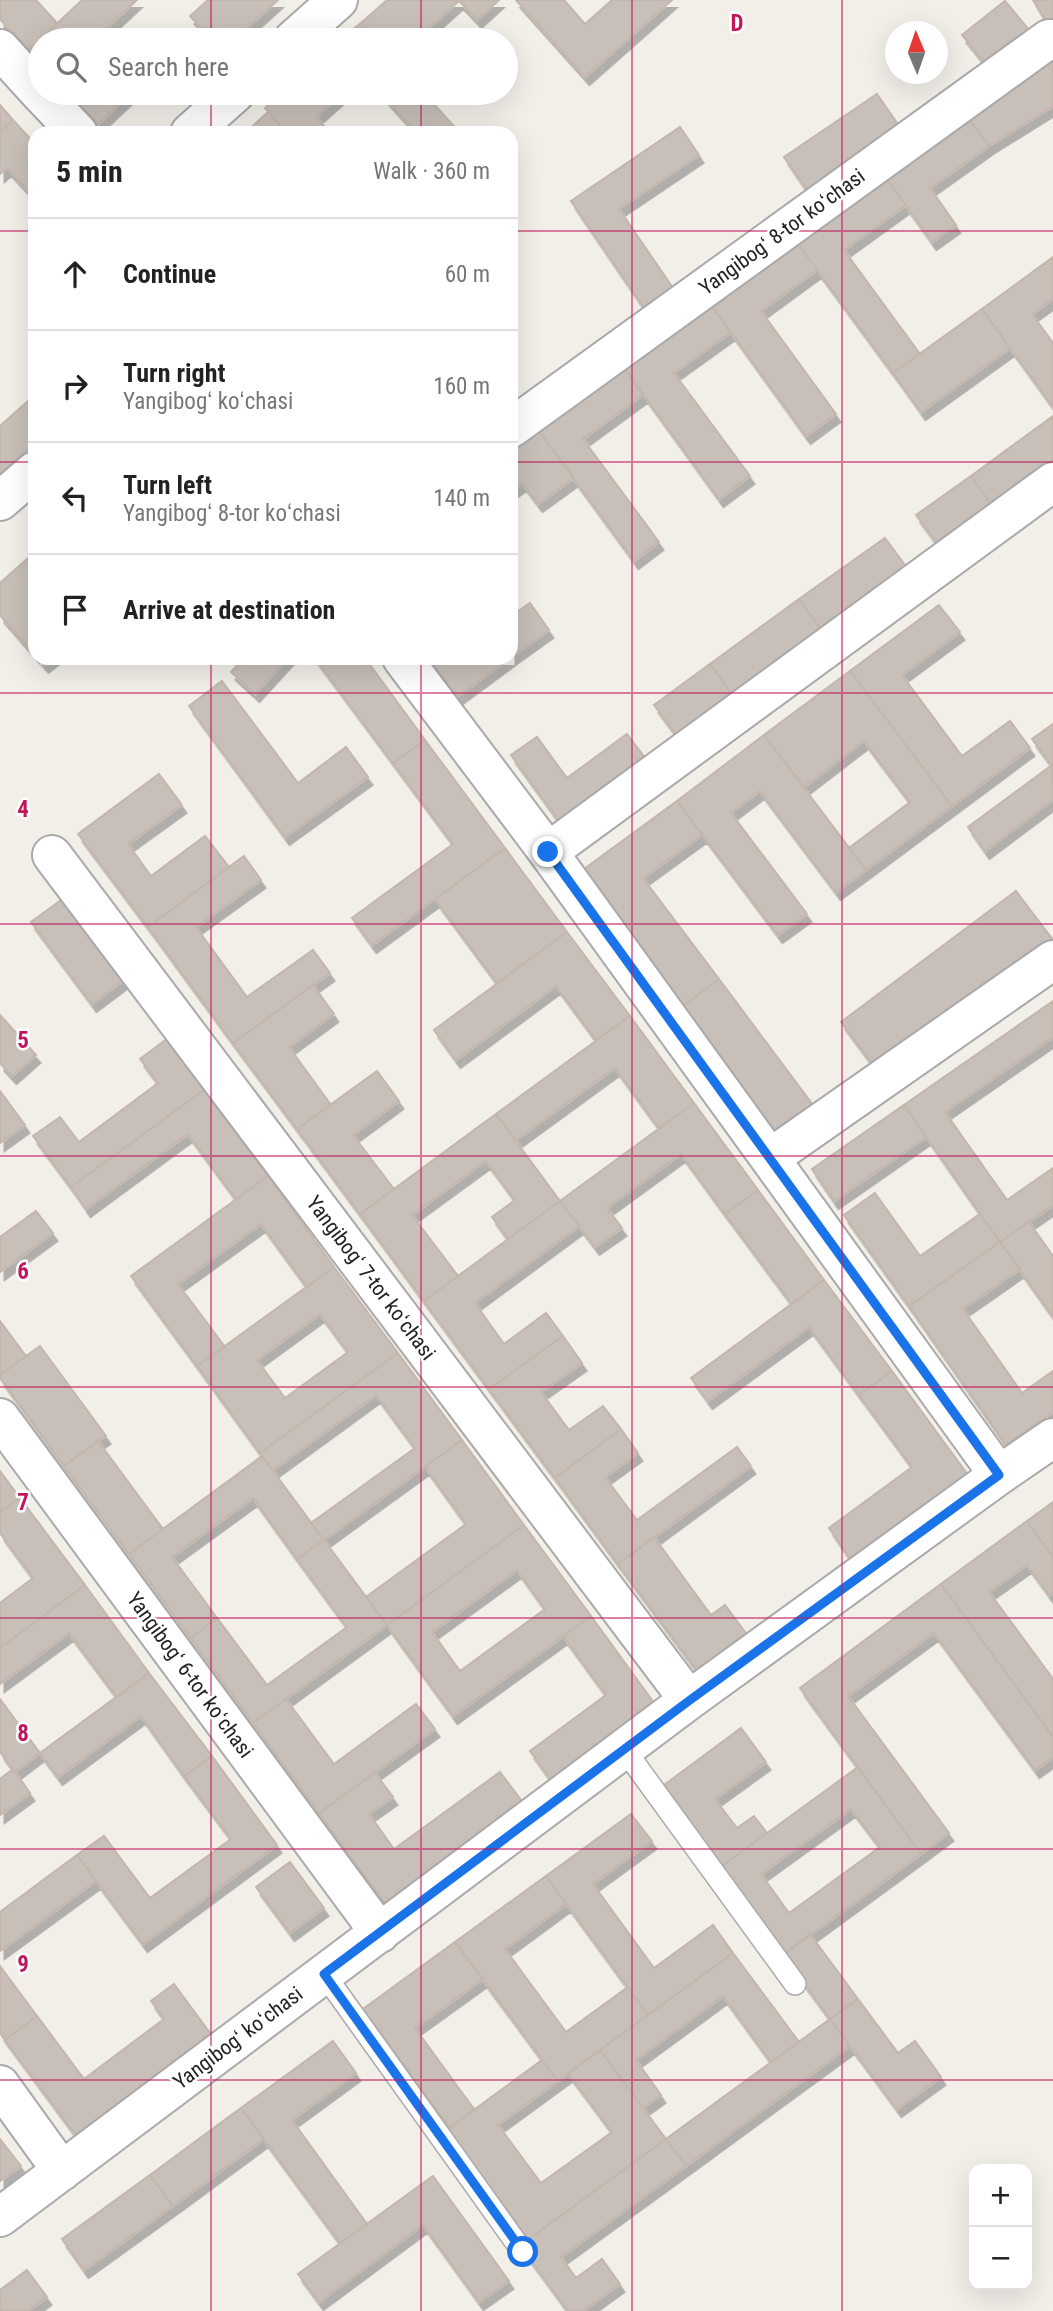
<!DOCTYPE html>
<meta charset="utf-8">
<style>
:root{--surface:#fff;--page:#f2f2f2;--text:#222;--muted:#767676;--line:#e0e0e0}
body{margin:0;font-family:"Roboto Condensed",sans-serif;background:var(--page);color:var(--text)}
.controls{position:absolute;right:21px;bottom:21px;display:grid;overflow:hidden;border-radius:14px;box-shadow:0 7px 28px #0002}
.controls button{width:63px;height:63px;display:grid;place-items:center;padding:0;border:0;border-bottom:2px solid var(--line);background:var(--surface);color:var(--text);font:35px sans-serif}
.compass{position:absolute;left:885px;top:21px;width:63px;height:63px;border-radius:50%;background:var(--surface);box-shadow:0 7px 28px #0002;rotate:358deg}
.stop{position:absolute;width:21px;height:21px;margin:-16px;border:5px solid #1a73e8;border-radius:50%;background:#fff}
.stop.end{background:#1a73e8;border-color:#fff;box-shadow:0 2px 7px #0008}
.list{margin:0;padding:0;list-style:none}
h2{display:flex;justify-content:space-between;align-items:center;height:91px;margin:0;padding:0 28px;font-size:30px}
h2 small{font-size:23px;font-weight:400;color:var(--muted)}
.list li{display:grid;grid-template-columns:46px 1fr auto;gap:21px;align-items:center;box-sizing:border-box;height:112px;padding:0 28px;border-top:2px solid var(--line)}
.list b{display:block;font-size:26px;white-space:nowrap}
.list p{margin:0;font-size:23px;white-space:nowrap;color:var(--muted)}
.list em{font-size:23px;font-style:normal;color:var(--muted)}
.icon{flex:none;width:38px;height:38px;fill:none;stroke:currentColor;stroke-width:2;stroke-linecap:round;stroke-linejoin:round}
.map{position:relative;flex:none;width:1053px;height:2311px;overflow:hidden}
.search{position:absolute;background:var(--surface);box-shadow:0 7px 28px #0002;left:28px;top:28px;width:490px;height:77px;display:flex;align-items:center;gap:18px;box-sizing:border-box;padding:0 24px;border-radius:38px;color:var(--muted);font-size:26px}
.panel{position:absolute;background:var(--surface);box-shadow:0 7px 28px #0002;left:28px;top:126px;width:490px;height:539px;border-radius:21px}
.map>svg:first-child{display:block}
</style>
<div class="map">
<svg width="1053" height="2311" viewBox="0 0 1053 2311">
<defs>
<filter id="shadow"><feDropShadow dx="4.5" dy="8" stdDeviation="0" flood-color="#0004"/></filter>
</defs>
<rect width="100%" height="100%" fill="#f2efe9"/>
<path fill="#c7bfb8" stroke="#c4b6ab" stroke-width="2" fill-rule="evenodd" filter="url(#shadow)" d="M 0,0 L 36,0 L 57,23 L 29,50 L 0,19 Z
M 82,0 L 137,0 L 94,40 L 40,40 L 40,62 L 29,50 Z
M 208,0 L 278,0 L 234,40 L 212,40 L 190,16 Z
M 387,0 L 499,0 L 477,20 L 459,1 L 427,30 L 436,40 L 377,40 L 362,22 Z
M 516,0 L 564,0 L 585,24 L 612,0 L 672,0 L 585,77 Z
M 1033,0 L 1053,0 L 1053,27 L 1050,28 Z
M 1005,1 L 1031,32 L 988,67 L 962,35 Z
M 362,22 L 377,40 L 341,40 Z
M 1053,58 L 1053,106 L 989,146 L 964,112 Z
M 69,93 L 122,93 L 127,97 L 98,124 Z
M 282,93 L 343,93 L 316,117 L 330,133 L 287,133 L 265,108 Z
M 381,93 L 424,93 L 460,133 L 417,133 Z
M 877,94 L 902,130 L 809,193 L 784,157 Z
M 0,105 L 13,120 L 0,132 Z
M 268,112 L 287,133 L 245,133 Z
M 964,112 L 989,146 L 930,188 L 956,225 L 932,242 L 881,171 Z
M 13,120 L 35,144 L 35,198 L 7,168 L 0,174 L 0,132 Z
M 680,127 L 699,155 L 619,209 L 675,291 L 646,311 L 571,201 Z
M 881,171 L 906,205 L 844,250 L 920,354 L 893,373 L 792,236 Z
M 792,236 L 817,270 L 761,311 L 836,414 L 806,436 L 706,298 Z
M 1053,257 L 1053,299 L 1032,314 L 1053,343 L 1053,407 L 982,309 Z
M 706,298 L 731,332 L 674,373 L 750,476 L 719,499 L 619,361 Z
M 982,309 L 1010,348 L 921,412 L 893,373 Z
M 619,361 L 643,395 L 583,439 L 659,542 L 634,561 L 533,423 Z
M 35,395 L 35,443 L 0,474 L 0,426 Z
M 1053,416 L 1053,464 L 993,507 L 971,476 Z
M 533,423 L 574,478 L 538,504 L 522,483 L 511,491 L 511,439 Z
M 971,476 L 993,507 L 939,546 L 916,515 Z
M 885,538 L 908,569 L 822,631 L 799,599 Z
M 35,552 L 35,655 L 0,615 L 0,583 Z
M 799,599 L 822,631 L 733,695 L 710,664 Z
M 530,603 L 549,630 L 511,657 L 511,616 Z
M 939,605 L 960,632 L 902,675 L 962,756 L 1010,721 L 1030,748 L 952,806 L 850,671 Z
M 38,658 L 53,658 L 44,665 Z
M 244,658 L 288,658 L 255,694 L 231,672 Z
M 315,658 L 365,658 L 425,740 L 393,763 Z
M 429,658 L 510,658 L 457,697 Z
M 710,664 L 733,695 L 677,736 L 654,705 Z
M 850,671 L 952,806 L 866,870 L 849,848 L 910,802 L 864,741 L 804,787 L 764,735 Z
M 222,681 L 298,783 L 346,747 L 368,777 L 285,837 L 189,706 Z
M 1053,724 L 1053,767 L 1032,739 Z
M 627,734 L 646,759 L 559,821 L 511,755 L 537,737 L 567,778 Z
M 764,735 L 866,870 L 836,892 L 760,791 L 731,813 L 807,914 L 778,935 L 677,801 Z
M 425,740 L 505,848 L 372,945 L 352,918 L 453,844 L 393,763 Z
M 1052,765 L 1053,800 L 985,851 L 968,827 Z
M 159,774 L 182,805 L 128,844 L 151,876 L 205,836 L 229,867 L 148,927 L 78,834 Z
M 677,801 L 702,835 L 643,878 L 719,979 L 682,1007 L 580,872 Z
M 505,848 L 567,932 L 497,983 L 435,899 Z
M 244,856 L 261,880 L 196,927 L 247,997 L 313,950 L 330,973 L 233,1043 L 148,927 Z
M 1016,891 L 1053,940 L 1053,945 L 880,1074 L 841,1022 Z
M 64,898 L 124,980 L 92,1004 L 31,922 Z
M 567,932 L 630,1016 L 596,1040 L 556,986 L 456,1060 L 434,1030 Z
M 719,979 L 816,1109 L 779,1137 L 682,1007 Z
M 313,985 L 334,1014 L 289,1047 L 331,1105 L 297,1129 L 233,1043 Z
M 1053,1001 L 1053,1037 L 945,1112 L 1007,1200 L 1053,1168 L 1053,1205 L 1000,1242 L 904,1105 Z
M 0,1015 L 36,1055 L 12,1076 L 0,1063 Z
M 630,1016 L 694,1103 L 659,1128 L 615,1068 L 516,1140 L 496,1114 Z
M 167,1039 L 204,1090 L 71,1187 L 33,1136 L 60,1117 L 79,1142 L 158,1083 L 140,1059 Z
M 377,1071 L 399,1101 L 353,1135 L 394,1189 L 360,1214 L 297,1129 Z
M 204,1090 L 268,1176 L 236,1199 L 188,1134 L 86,1209 L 71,1187 Z
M 0,1091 L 25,1125 L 0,1143 Z
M 694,1103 L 758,1190 L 725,1214 L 681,1154 L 607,1208 L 622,1228 L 595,1247 L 560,1201 Z
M 904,1105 L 926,1137 L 834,1201 L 812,1169 Z
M 496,1114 L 560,1201 L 508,1239 L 492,1217 L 515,1200 L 486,1161 L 412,1215 L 458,1276 L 424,1301 L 360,1214 Z
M 268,1176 L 334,1267 L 307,1287 L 261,1224 L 178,1284 L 225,1347 L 197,1366 L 131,1276 Z
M 758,1190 L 824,1280 L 792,1304 L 725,1214 Z
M 875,1193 L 920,1256 L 980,1214 L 1000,1242 L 909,1306 L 844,1215 Z
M 560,1201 L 579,1226 L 475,1303 L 504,1344 L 546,1313 L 563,1336 L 489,1389 L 424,1301 Z
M 36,1211 L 53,1233 L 0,1272 L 0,1237 Z
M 1029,1222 L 1053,1256 L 1053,1317 L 1000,1242 Z
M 1000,1242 L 1020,1269 L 963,1309 L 1022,1393 L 1053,1371 L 1053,1412 L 1006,1445 L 909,1306 Z
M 334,1267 L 398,1353 L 260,1453 L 197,1366 ZM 320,1314 L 348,1352 L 285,1398 L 257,1360 Z
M 824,1280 L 892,1371 L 859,1395 L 809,1327 L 708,1401 L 691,1378 Z
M 0,1321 L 26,1356 L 0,1375 Z
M 563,1336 L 582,1363 L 541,1392 L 569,1430 L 603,1406 L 621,1429 L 555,1478 L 489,1389 Z
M 40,1346 L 106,1436 L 64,1466 L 0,1378 L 0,1375 Z
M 398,1353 L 462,1440 L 324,1540 L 311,1523 L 415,1448 L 376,1395 L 273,1470 L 260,1453 Z
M 892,1371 L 968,1475 L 851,1560 L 829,1528 L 912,1467 L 859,1395 Z
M 621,1429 L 638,1453 L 605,1477 L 637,1520 L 737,1447 L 751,1466 L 618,1564 L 555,1478 Z
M 462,1440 L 524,1525 L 387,1625 L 366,1597 L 466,1524 L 425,1467 Z
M 98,1441 L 163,1529 L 129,1554 L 64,1466 Z
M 262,1456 L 324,1540 L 297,1559 L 253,1498 L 172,1557 L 217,1618 L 191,1638 L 129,1554 Z
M 0,1471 L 20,1498 L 0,1512 Z
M 20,1498 L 85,1585 L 0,1648 L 0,1603 L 33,1578 L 0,1533 L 0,1512 Z
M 1053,1502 L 1053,1557 L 1027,1521 Z
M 1027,1521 L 1053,1557 L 1053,1592 L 1049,1595 L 1027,1565 L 989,1592 L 1053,1679 L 1053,1737 L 941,1584 Z
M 524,1525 L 591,1616 L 453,1716 L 387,1625 ZM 517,1570 L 545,1609 L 460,1671 L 432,1632 Z
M 654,1537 L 711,1615 L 725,1605 L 748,1636 L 698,1672 L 618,1564 Z
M 324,1540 L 387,1625 L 253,1723 L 191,1638 L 217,1618 L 267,1685 L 347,1627 L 297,1559 Z
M 941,1584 L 1053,1737 L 1053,1757 L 1035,1770 L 934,1633 L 848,1696 L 949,1833 L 921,1854 L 800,1688 Z
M 85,1585 L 149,1673 L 117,1697 L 69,1633 L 0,1684 L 0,1648 Z
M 591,1616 L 657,1707 L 553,1783 L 530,1751 L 606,1695 L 563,1636 Z
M 149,1673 L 212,1756 L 184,1776 L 141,1716 L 58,1777 L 40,1753 Z
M 0,1699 L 40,1753 L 15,1772 L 0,1752 Z
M 286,1699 L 334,1764 L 416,1704 L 435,1729 L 319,1813 L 253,1723 Z
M 741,1728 L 766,1762 L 715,1799 L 737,1828 L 754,1816 L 767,1833 L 719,1868 L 660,1788 Z
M 212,1756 L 277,1845 L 143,1944 L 77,1855 L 104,1836 L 150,1898 L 231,1839 L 184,1776 Z
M 858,1767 L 921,1854 L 783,1955 L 719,1868 ZM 851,1809 L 880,1847 L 789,1913 L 761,1874 Z
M 13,1769 L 30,1793 L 0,1815 L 0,1779 Z
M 500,1772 L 524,1804 L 386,1905 L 319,1813 L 375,1773 L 393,1797 L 369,1814 L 394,1849 Z
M 631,1814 L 652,1841 L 593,1884 L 654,1968 L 713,1925 L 733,1953 L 648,2015 L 546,1876 Z
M 77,1855 L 96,1881 L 0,1951 L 0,1912 Z
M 290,1862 L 324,1908 L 290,1933 L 256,1887 Z
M 546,1876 L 566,1904 L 505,1949 L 566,2032 L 628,1987 L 648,2015 L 558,2081 L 455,1942 Z
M 810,1934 L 858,1999 L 830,2019 L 783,1955 Z
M 455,1942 L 483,1979 L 415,2028 L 474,2109 L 450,2128 L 363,2009 Z
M 733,1953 L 799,2042 L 771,2062 L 723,1996 L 636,2060 L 661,2095 L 643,2108 L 600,2050 Z
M 0,1966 L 37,2016 L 5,2040 L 0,2033 Z
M 174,1984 L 213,2037 L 77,2137 L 5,2040 L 37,2016 L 84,2079 L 164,2019 L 151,2001 Z
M 858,1999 L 898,2053 L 915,2041 L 941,2077 L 897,2109 L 830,2019 Z
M 830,2019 L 850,2046 L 686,2166 L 666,2139 Z
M 333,2041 L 356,2073 L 292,2120 L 367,2224 L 340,2243 L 241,2108 Z
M 600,2050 L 666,2139 L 526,2241 L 445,2131 L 542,2060 L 558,2081 L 498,2125 L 541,2183 L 612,2132 L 568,2073 Z
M 241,2108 L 264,2139 L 173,2206 L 150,2175 Z
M 0,2139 L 21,2166 L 0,2181 Z
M 666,2139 L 686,2166 L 561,2257 L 576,2278 L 602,2259 L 620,2284 L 583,2311 L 568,2311 L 526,2254 L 526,2241 Z
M 150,2175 L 173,2206 L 84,2270 L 62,2239 Z
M 433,2176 L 509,2281 L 479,2302 L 423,2225 L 319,2302 L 298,2274 Z
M 27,2270 L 47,2297 L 28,2311 L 0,2311 L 0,2290 Z"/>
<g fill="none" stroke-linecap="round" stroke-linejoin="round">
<g stroke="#a9a9a9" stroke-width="24">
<path id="service" d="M 624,1749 L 795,1984
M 324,1974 L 523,2252"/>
</g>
<g stroke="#a9a9a9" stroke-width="42">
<path id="minor" d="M 293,40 L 338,0
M 0,49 L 40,93
M 40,93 L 78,133
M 190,133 L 235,93
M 511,428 L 1049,39 L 1053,39
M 0,501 L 35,471
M 402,658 L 548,852 L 999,1475
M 548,852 L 1053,482
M 52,855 L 689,1700
M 770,1158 L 1053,960
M 0,1418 L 380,1933
M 0,2085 L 62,2171
M 0,2217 L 689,1700 L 999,1475 L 1053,1438"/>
</g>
<use href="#service" stroke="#fff" stroke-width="21"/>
<use href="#minor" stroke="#fff" stroke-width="38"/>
</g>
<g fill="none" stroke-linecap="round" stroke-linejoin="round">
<path stroke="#1a73e8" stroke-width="9" d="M 523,2252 L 324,1974 L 690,1700 L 999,1475 L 548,852"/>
</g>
<path fill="none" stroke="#c2185b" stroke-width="2" stroke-opacity="0.55" d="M 211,0 L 211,40M 421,0 L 421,40M 632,0 L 632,2311M 842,0 L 842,2311M 211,93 L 211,133M 421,93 L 421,133M 0,231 L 35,231M 511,231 L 1053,231M 0,462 L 35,462M 511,462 L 1053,462M 211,658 L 211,2311M 421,658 L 421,2311M 0,693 L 1053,693M 0,924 L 1053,924M 0,1156 L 1053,1156M 0,1387 L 1053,1387M 0,1618 L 1053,1618M 0,1849 L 1053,1849M 0,2080 L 1053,2080"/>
<g text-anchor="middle" stroke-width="5" stroke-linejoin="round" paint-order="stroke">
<g font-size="21" fill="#222" stroke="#fff">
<text transform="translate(782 232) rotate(-36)" y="7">Yangibogʻ 8-tor koʻchasi</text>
<text transform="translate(371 1278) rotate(53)" y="7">Yangibogʻ 7-tor koʻchasi</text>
<text transform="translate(190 1675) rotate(54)" y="7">Yangibogʻ 6-tor koʻchasi</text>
<text transform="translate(238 2038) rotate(-37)" y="7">Yangibogʻ koʻchasi</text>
</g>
</g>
<g font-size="23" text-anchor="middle" font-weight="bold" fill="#c2185b" stroke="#fff" stroke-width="5" stroke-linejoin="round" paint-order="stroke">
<text x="737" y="31">D</text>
<text x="23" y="817">4</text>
<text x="23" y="1048">5</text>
<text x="23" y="1279">6</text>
<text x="23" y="1510">7</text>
<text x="23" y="1741">8</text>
<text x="23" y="1972">9</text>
</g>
</svg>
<div class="controls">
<button>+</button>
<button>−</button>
</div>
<svg class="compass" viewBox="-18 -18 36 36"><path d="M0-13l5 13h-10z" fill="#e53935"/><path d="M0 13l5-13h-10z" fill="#767676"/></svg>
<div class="stop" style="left:523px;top:2252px"></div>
<div class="stop end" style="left:548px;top:852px"></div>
<div class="search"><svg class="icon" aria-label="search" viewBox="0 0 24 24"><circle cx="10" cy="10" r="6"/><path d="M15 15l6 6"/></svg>Search here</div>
<section class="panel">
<h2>5 min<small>Walk · 360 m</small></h2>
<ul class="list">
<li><svg class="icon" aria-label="ahead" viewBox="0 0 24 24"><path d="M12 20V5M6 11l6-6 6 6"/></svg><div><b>Continue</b></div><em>60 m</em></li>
<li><svg class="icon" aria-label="right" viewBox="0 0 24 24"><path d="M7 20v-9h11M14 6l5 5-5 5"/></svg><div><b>Turn right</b><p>Yangibogʻ koʻchasi</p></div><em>160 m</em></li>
<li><svg class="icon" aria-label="left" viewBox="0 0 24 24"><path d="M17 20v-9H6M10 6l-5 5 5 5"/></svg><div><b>Turn left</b><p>Yangibogʻ 8-tor koʻchasi</p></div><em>140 m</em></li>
<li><svg class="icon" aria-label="arrive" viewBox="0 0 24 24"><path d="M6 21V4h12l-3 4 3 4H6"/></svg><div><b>Arrive at destination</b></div></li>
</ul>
</section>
</div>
